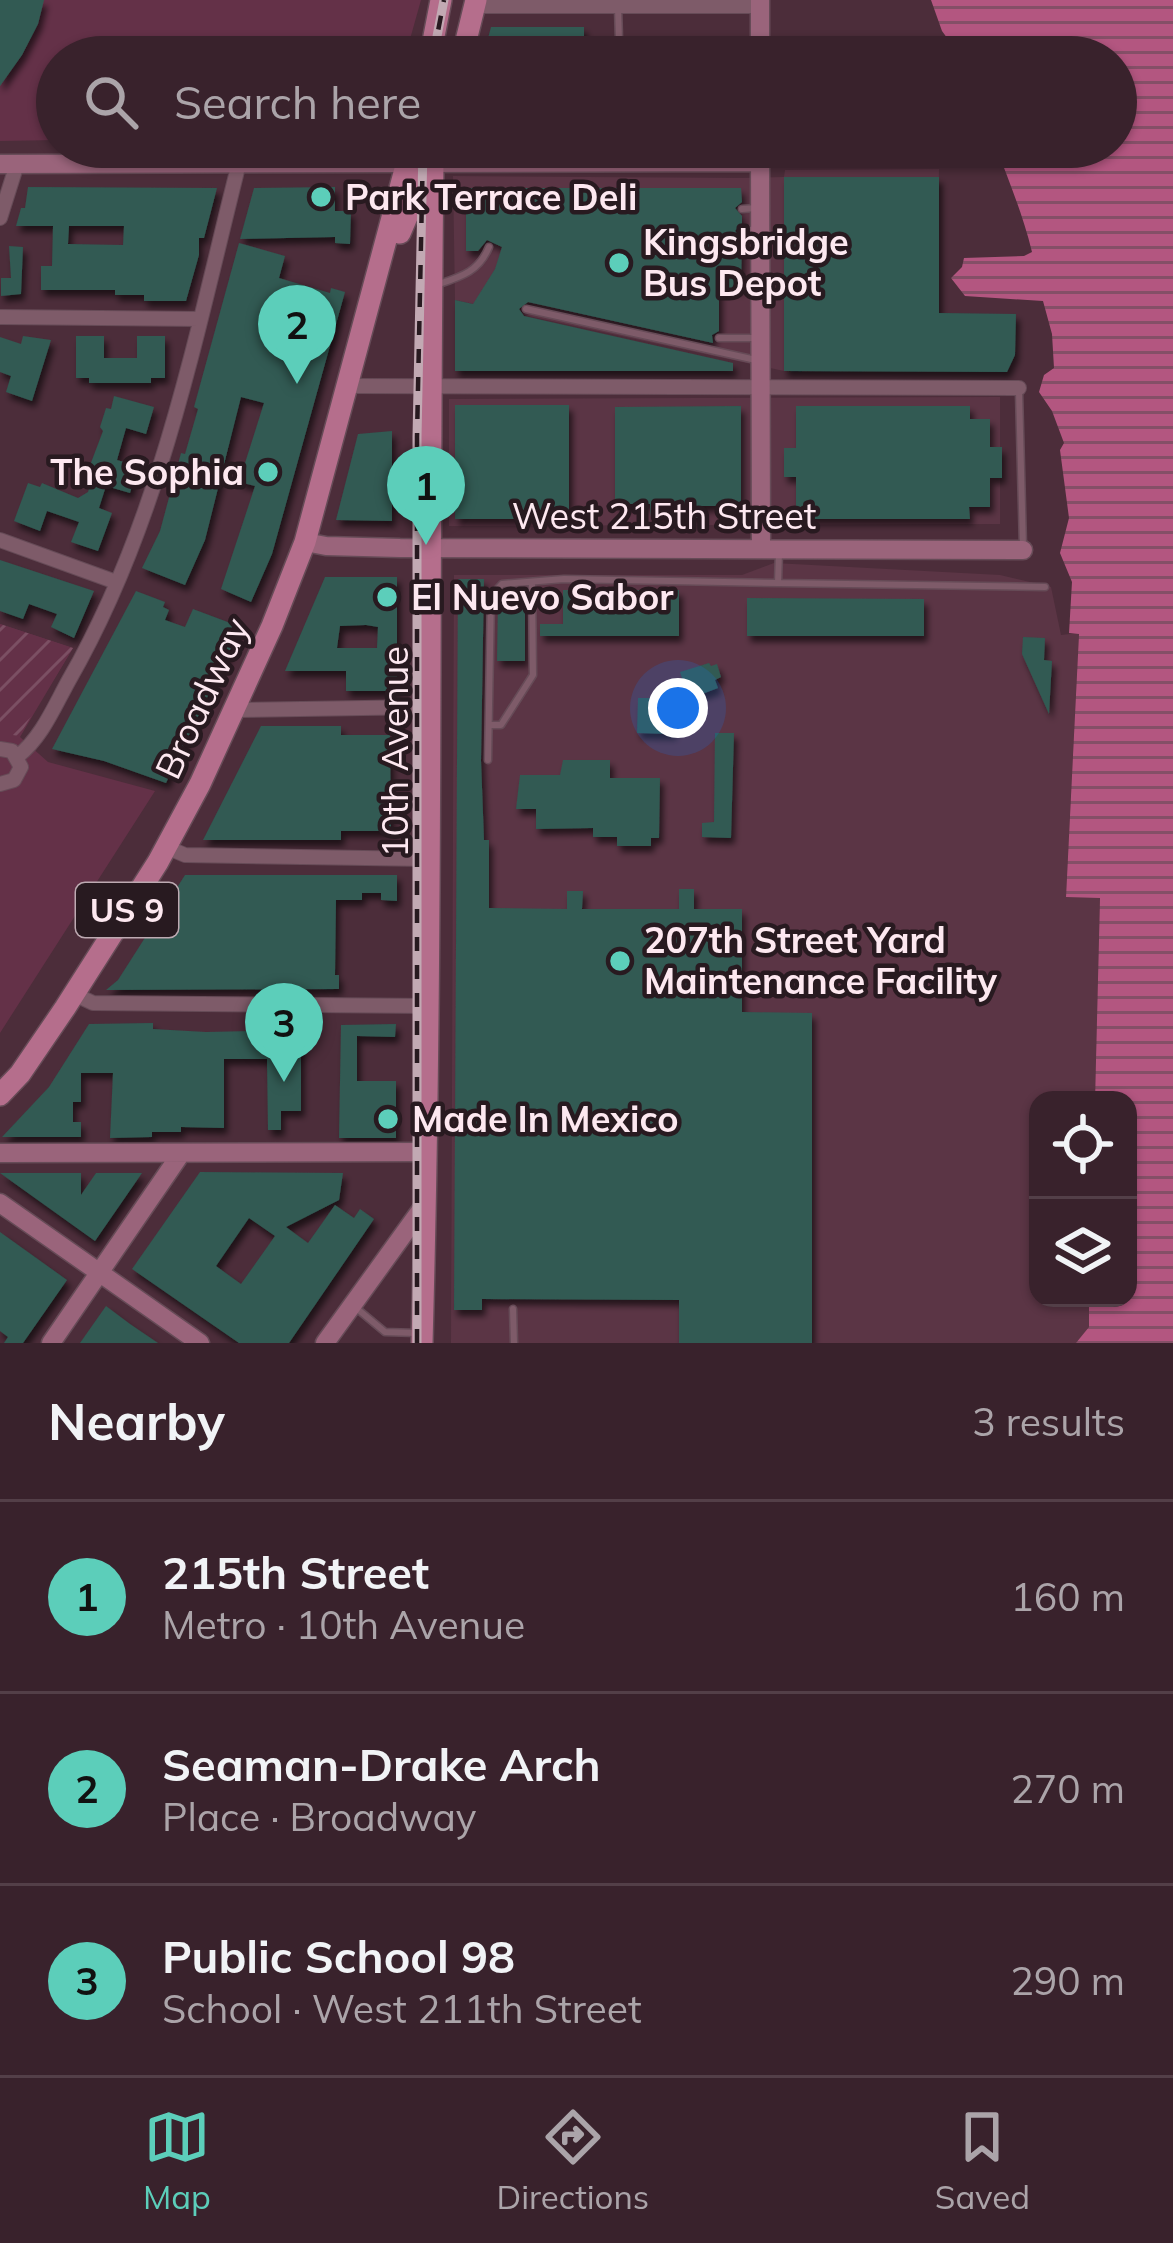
<!DOCTYPE html>
<meta charset="utf-8">
<style>
:root{--surface:#39222c;--page:#442f38;--text:#f1f3f6;--muted:#aba4a9;--line:#533f48;--accent:#5cceba}
body{margin:0;font-family:Mulish,sans-serif;background:var(--page);color:var(--text)}
.controls{position:absolute;right:36px;bottom:36px;display:grid;overflow:hidden;border-radius:24px;box-shadow:0 3px 9px #0004}
.controls button{width:108px;height:108px;display:grid;place-items:center;padding:0;border:0;border-bottom:3px solid var(--line);background:var(--surface);color:var(--text);font:60px sans-serif}
.you{position:absolute;left:678px;top:708px;width:42px;height:42px;margin:-30px;border:9px solid #fff;border-radius:50%;background:#1a73e8;box-shadow:0 0 0 18px #1a73e833}
.badge{display:grid;place-items:center;width:78px;height:78px;border-radius:50%;background:var(--accent);color:#111;font-size:39px;font-weight:700}
.pin{position:absolute;translate:-50% -99px;filter:drop-shadow(0 3px 6px #0008)}
.pin::after{content:'';position:absolute;top:63px;width:42px;height:36px;background:inherit;clip-path:polygon(0 0,100% 0,50% 100%)}
.list{margin:0;padding:0;list-style:none}
h2{display:flex;justify-content:space-between;align-items:center;height:156px;margin:0;padding:0 48px;font-size:51px}
h2 small{font-size:39px;font-weight:400;color:var(--muted)}
.list li{display:grid;grid-template-columns:78px 1fr auto;gap:36px;align-items:center;box-sizing:border-box;height:192px;padding:0 48px;border-top:3px solid var(--line)}
.list b{display:block;font-size:45px;white-space:nowrap}
.list p{margin:0;font-size:39px;white-space:nowrap;color:var(--muted)}
.list em{font-size:39px;font-style:normal;color:var(--muted)}
.icon{flex:none;width:66px;height:66px;fill:none;stroke:currentColor;stroke-width:2;stroke-linecap:round;stroke-linejoin:round}
.map{position:relative;flex:none;width:1173px;height:1343px;overflow:hidden}
.search{position:absolute;background:var(--surface);box-shadow:0 3px 9px #0004;left:36px;right:36px;top:36px;height:132px;display:flex;align-items:center;gap:30px;box-sizing:border-box;padding:0 42px;border-radius:66px;color:var(--muted);font-size:45px}
.sheet{height:732px;background:var(--surface)}
nav{display:flex;justify-content:space-around;align-items:center;box-sizing:border-box;height:168px;border-top:3px solid var(--line);background:var(--surface);font-size:33px;color:var(--muted)}
nav a{display:grid;justify-items:center;gap:6px}
nav .on{color:var(--accent)}
.map>svg:first-child{display:block}
</style>
<div class="map">
<svg width="1173" height="1343" viewBox="0 0 1173 1343">
<defs>
<pattern id="garden-furrows" width="10" height="10" patternUnits="userSpaceOnUse" patternTransform="scale(3)"><rect width="10" height="10" fill="#643148"/><path d="M-1 1l2-2M0 10L10 0M9 11l2-2" fill="none" stroke="#7b4f63"/></pattern>
<pattern id="water-rules" width="6" height="5" patternUnits="userSpaceOnUse" patternTransform="scale(3)"><rect width="6" height="5" fill="#b35680"/><path d="M0 2.5h6" fill="none" stroke="#854f67"/></pattern>
<filter id="shadow"><feDropShadow dx="3.5" dy="6" stdDeviation="3" flood-color="#0009"/></filter>
</defs>
<rect width="100%" height="100%" fill="#4c2d3a"/>
<path fill="#5b3545" d="M 939,169 L 936,371 L 784,371 L 455,300 L 453,176 L 741,178 L 784,177 L 785,170 Z
M 1000,397 L 1000,524 L 449,526 L 449,399 Z
M 774,563 L 1000,575 L 1051,587 L 1061,635 L 1079,633 L 1066,896 L 1100,897 L 1095,1100 L 1038,1100 L 1038,1298 L 1089,1298 L 1089,1327 L 1077,1343 L 451,1343 L 454,575 L 742,575 Z"/>
<path fill="#643148" d="M 0,0 L 421,0 L 405,57 L 57,57 L 57,140 L 0,141 Z
M 0,624 L 73,648 L 20,737 L 48,762 L 155,791 L 0,1033 Z"/>
<path fill="url(#garden-furrows)" d="M 0,624 L 73,648 L 19,736 L 0,733 Z"/>
<path fill="url(#water-rules)" d="M 931,0 L 1173,0 L 1173,1343 L 1076,1343 L 1089,1327 L 1089,1298 L 1128,1298 L 1128,1100 L 1095,1100 L 1100,898 L 1066,897 L 1079,634 L 1069,633 L 1072,582 L 1060,553 L 1069,518 L 1060,450 L 1064,443 L 1052,411 L 1039,392 L 1044,375 L 1054,368 L 1052,334 L 1043,301 L 965,296 L 951,278 L 962,267 L 964,258 L 1024,256 L 1032,252 C 1023,215 1009,181 996,147 L 1116,147 L 1116,57 L 961,57 L 942,31 Z"/>
<path fill="#305a52" fill-rule="evenodd" filter="url(#shadow)" d="M 0,0 L 44,0 L 38,24 L 22,55 L 0,86 Z
M 491,27 L 584,27 L 584,57 L 483,57 Z
M 784,177 L 939,177 L 939,313 L 1016,314 L 1015,355 L 1007,372 L 784,371 Z
M 28,187 L 217,188 L 204,238 L 199,238 L 199,255 L 186,301 L 144,301 L 144,295 L 115,295 L 115,290 L 41,290 L 41,266 L 52,266 L 53,226 L 16,226 L 21,208 L 25,208 ZM 69,226 L 124,226 L 123,245 L 68,244 Z
M 335,187 L 335,211 L 351,211 L 350,244 L 335,243 L 335,237 L 240,239 L 254,188 Z
M 466,188 L 741,188 L 742,202 L 735,208 L 742,216 L 742,223 L 735,231 L 742,238 L 741,288 L 719,288 L 719,331 L 712,335 L 713,343 L 528,302 L 519,309 L 524,316 L 733,363 L 733,371 L 455,371 L 455,300 L 473,304 L 495,269 L 502,247 L 487,240 L 478,251 L 466,251 Z
M 239,243 L 285,256 L 279,278 L 330,293 L 331,288 L 345,292 L 272,554 L 251,602 L 221,589 L 255,486 L 239,482 L 264,403 L 241,397 L 205,540 L 185,585 L 142,568 L 160,531 L 181,453 L 185,454 L 198,409 L 194,407 Z
M 9,246 L 23,247 L 21,294 L 1,296 L 1,278 L 11,278 Z
M 23,336 L 51,340 L 32,401 L 6,392 L 11,376 L 0,372 L 0,337 L 21,344 Z
M 76,336 L 104,336 L 104,358 L 137,358 L 137,336 L 165,336 L 165,378 L 151,378 L 151,383 L 89,383 L 89,378 L 76,378 Z
M 114,396 L 154,407 L 146,434 L 126,428 L 117,460 L 138,466 L 130,493 L 106,486 L 99,508 L 112,513 L 98,551 L 71,542 L 79,522 L 47,511 L 40,531 L 14,521 L 28,483 L 40,487 L 42,483 L 78,498 L 88,492 L 95,469 L 89,468 L 103,431 L 100,427 L 106,408 L 111,409 Z
M 455,405 L 569,405 L 569,519 L 455,519 Z
M 741,406 L 741,506 L 702,506 L 702,518 L 651,518 L 650,504 L 615,504 L 615,407 Z
M 796,406 L 970,406 L 970,419 L 990,419 L 990,447 L 1002,447 L 1002,478 L 990,478 L 990,507 L 969,507 L 970,519 L 796,519 L 796,477 L 784,477 L 784,448 L 796,448 Z
M 392,431 L 392,521 L 336,520 L 358,434 Z
M 0,560 L 94,591 L 74,638 L 51,627 L 57,614 L 29,604 L 23,619 L 0,611 Z
M 325,577 L 397,577 L 397,691 L 346,691 L 346,671 L 285,671 ZM 366,625 L 378,627 L 377,648 L 337,648 L 340,626 Z
M 458,579 L 484,579 L 481,760 L 484,840 L 489,840 L 489,908 L 567,909 L 567,891 L 583,891 L 582,909 L 679,909 L 679,889 L 694,889 L 694,909 L 742,909 L 742,1012 L 812,1013 L 812,1343 L 679,1343 L 679,1300 L 482,1299 L 482,1310 L 454,1310 Z
M 563,590 L 679,590 L 679,636 L 540,636 L 540,624 L 563,624 Z
M 136,591 L 165,602 L 163,607 L 169,610 L 165,620 L 185,627 L 193,609 L 241,627 L 166,783 L 104,761 L 52,749 Z
M 747,598 L 924,599 L 924,636 L 747,636 Z
M 498,602 L 525,602 L 525,661 L 497,661 Z
M 1023,637 L 1045,638 L 1044,660 L 1052,661 L 1049,714 L 1022,654 Z
M 709,663 L 711,666 L 717,664 L 721,677 L 715,680 L 718,688 L 689,699 L 680,672 Z
M 638,698 L 673,698 L 673,734 L 637,733 Z
M 261,726 L 341,726 L 341,735 L 390,735 L 391,831 L 341,831 L 341,840 L 203,840 Z
M 715,733 L 734,733 L 731,838 L 702,837 L 702,823 L 714,822 Z
M 563,760 L 610,760 L 610,778 L 660,778 L 659,838 L 651,838 L 651,846 L 617,846 L 617,837 L 593,837 L 593,828 L 536,829 L 536,809 L 516,809 L 520,775 L 560,775 Z
M 185,875 L 397,875 L 397,901 L 381,900 L 381,893 L 362,893 L 362,900 L 336,900 L 335,975 L 339,975 L 339,989 L 106,990 L 118,980 Z
M 153,1023 L 153,1029 L 206,1032 L 301,1030 L 301,1111 L 281,1111 L 281,1130 L 268,1130 L 267,1059 L 224,1059 L 224,1128 L 181,1127 L 181,1132 L 152,1132 L 152,1137 L 110,1138 L 113,1073 L 81,1073 L 81,1102 L 73,1102 L 73,1122 L 81,1122 L 81,1137 L 2,1137 L 49,1087 L 89,1024 Z
M 396,1024 L 395,1037 L 357,1036 L 357,1081 L 396,1081 L 396,1138 L 339,1138 L 341,1025 Z
M 200,1172 L 343,1173 L 339,1200 L 286,1227 L 308,1243 L 335,1205 L 354,1218 L 360,1209 L 374,1219 L 289,1343 L 239,1343 L 132,1269 ZM 249,1218 L 275,1236 L 241,1284 L 216,1266 Z
M 0,1173 L 81,1173 L 81,1195 L 96,1173 L 142,1173 L 95,1241 Z
M 0,1232 L 67,1280 L 23,1343 L 4,1343 L 8,1337 L 0,1331 Z
M 106,1306 L 130,1324 L 158,1343 L 80,1343 Z"/>
<g fill="none" stroke-linecap="round" stroke-linejoin="round">
<g stroke="#664b57" stroke-width="9">
<path id="lane" d="M 618,7 L 619,40 L 625,48 L 655,51 L 657,57
M 742,209 L 757,208
M 742,231 L 757,229
M 436,285 C 460,277 479,272 489,247
M 526,309 L 756,360
M 719,338 L 759,338
M 1019,392 L 1023,547
M 778,583 L 1045,587
M 489,725 L 501,725 L 533,675 L 532,582
M 488,760 L 491,596 L 502,584 L 564,579 L 778,583 L 779,552
M 355,1307 L 385,1332 L 417,1333
M 513,1309 L 514,1343"/>
</g>
<g stroke="#664b57" stroke-width="16">
<path id="street" d="M 474,6 L 760,6
M 0,218 L 17,164
M 0,317 L 200,319
M 349,386 L 1019,388
M 0,540 L 116,582
M 235,710 L 427,707
M 0,749 L 12,751 L 21,767 L 14,780 L 0,784
M 18,756 C 42,737 54,707 69,680 C 160,522 195,338 239,163
M 166,847 L 185,855 L 428,859
M 74,994 L 93,1003 L 428,1006"/>
</g>
<g stroke="#664b57" stroke-width="21">
<path id="secondary" d="M 760,57 L 760,0
M 760,147 L 761,549
M 0,164 L 760,162
M 305,542 L 326,546 L 400,548 L 1023,550
M 0,1153 L 426,1152
M 0,1203 L 200,1343
M 51,1343 L 180,1155
M 325,1343 L 426,1203"/>
</g>
<g stroke="#664b57" stroke-width="24">
<path id="primary" d="M 430,57 L 441,0
M 462,57 L 476,0
M 400,233 L 437,147
M 0,1095 L 20,1074 L 65,1008 L 158,862 L 200,784 L 272,626 L 305,542 L 411,147
M 422,1343 C 433,949 428,556 433,162"/>
</g>
<use href="#lane" stroke="#7e5b69" stroke-width="6"/>
<use href="#street" stroke="#7e5b69" stroke-width="14"/>
<use href="#secondary" stroke="#9a647b" stroke-width="18"/>
<use href="#primary" stroke="#b56e8c" stroke-width="21"/>
<g stroke="#c2a9b3" stroke-width="9">
<path id="rail" d="M 433,57 L 444,0
M 417,1343 L 417,437 L 423,147"/>
</g>
<use href="#rail" stroke="#281a20" stroke-width="4.5" stroke-dasharray="14" stroke-linecap="butt"/>
</g>
<g fill="#5cceba" stroke="#281a20" stroke-width="4.5">
<circle cx="321" cy="197" r="12"/>
<circle cx="619" cy="263" r="12"/>
<circle cx="268" cy="472" r="12"/>
<circle cx="387" cy="597" r="12"/>
<circle cx="620" cy="961" r="12"/>
<circle cx="388" cy="1119" r="12"/>
</g>
<g text-anchor="middle" stroke-width="9" stroke-linejoin="round" paint-order="stroke">
<rect fill="#281a20" stroke="#bdaab2" stroke-width="3" x="76" y="883" width="102" height="54" rx="9"/>
<g font-size="33" font-weight="bold" fill="#fde8f0">
<text x="127" y="922">US 9</text>
</g>
<g font-size="36" font-weight="bold" fill="#fde8f0" stroke="#281a20" text-anchor="start">
<text x="345" y="210">Park Terrace Deli</text>
<text x="643" y="255">Kingsbridge<tspan x="643" dy="41">Bus Depot</tspan></text>
<text x="244" y="485" text-anchor="end">The Sophia</text>
<text x="411" y="610">El Nuevo Sabor</text>
<text x="644" y="953">207th Street Yard<tspan x="644" dy="41">Maintenance Facility</tspan></text>
<text x="412" y="1132">Made In Mexico</text>
</g>
<g font-size="36" fill="#fde8f0" stroke="#281a20">
<text x="664" y="529">West 215th Street</text>
<text transform="translate(202 698) rotate(-65)" y="13">Broadway</text>
<text transform="translate(395 752) rotate(-90)" y="13">10th Avenue</text>
</g>
</g>
</svg>
<div class="controls">
<button><svg class="icon" aria-label="locate" viewBox="0 0 24 24"><circle cx="12" cy="12" r="6"/><path d="M12 2v4M12 18v4M2 12h4M18 12h4"/></svg></button>
<button><svg class="icon" aria-label="layers" viewBox="0 0 24 24"><path d="M12 4l9 5-9 5-9-5zM3 14l9 5 9-5"/></svg></button>
</div>
<div class="you"></div>
<div class="pin badge" style="left:426px;top:545px">1</div>
<div class="pin badge" style="left:297px;top:384px">2</div>
<div class="pin badge" style="left:284px;top:1082px">3</div>
<div class="search"><svg class="icon" aria-label="search" viewBox="0 0 24 24"><circle cx="10" cy="10" r="6"/><path d="M15 15l6 6"/></svg>Search here</div>
</div>
<section class="sheet">
<h2>Nearby<small>3 results</small></h2>
<ul class="list">
<li><span class="badge">1</span><div><b>215th Street</b><p>Metro · 10th Avenue</p></div><em>160 m</em></li>
<li><span class="badge">2</span><div><b>Seaman-Drake Arch</b><p>Place · Broadway</p></div><em>270 m</em></li>
<li><span class="badge">3</span><div><b>Public School 98</b><p>School · West 211th Street</p></div><em>290 m</em></li>
</ul>
</section>
<nav>
<a class="on"><svg class="icon" aria-label="map" viewBox="0 0 24 24"><path d="M3 6l6-2 6 2 6-2v14l-6 2-6-2-6 2zM9 4v14M15 6v14"/></svg>Map</a>
<a><svg class="icon" aria-label="directions" viewBox="0 0 24 24"><path d="M12 3l9 9-9 9-9-9zM9 14v-3h6M13 9l2 2-2 2"/></svg>Directions</a>
<a><svg class="icon" aria-label="saved" viewBox="0 0 24 24"><path d="M7 4h10v16l-5-4-5 4z"/></svg>Saved</a>
</nav>
